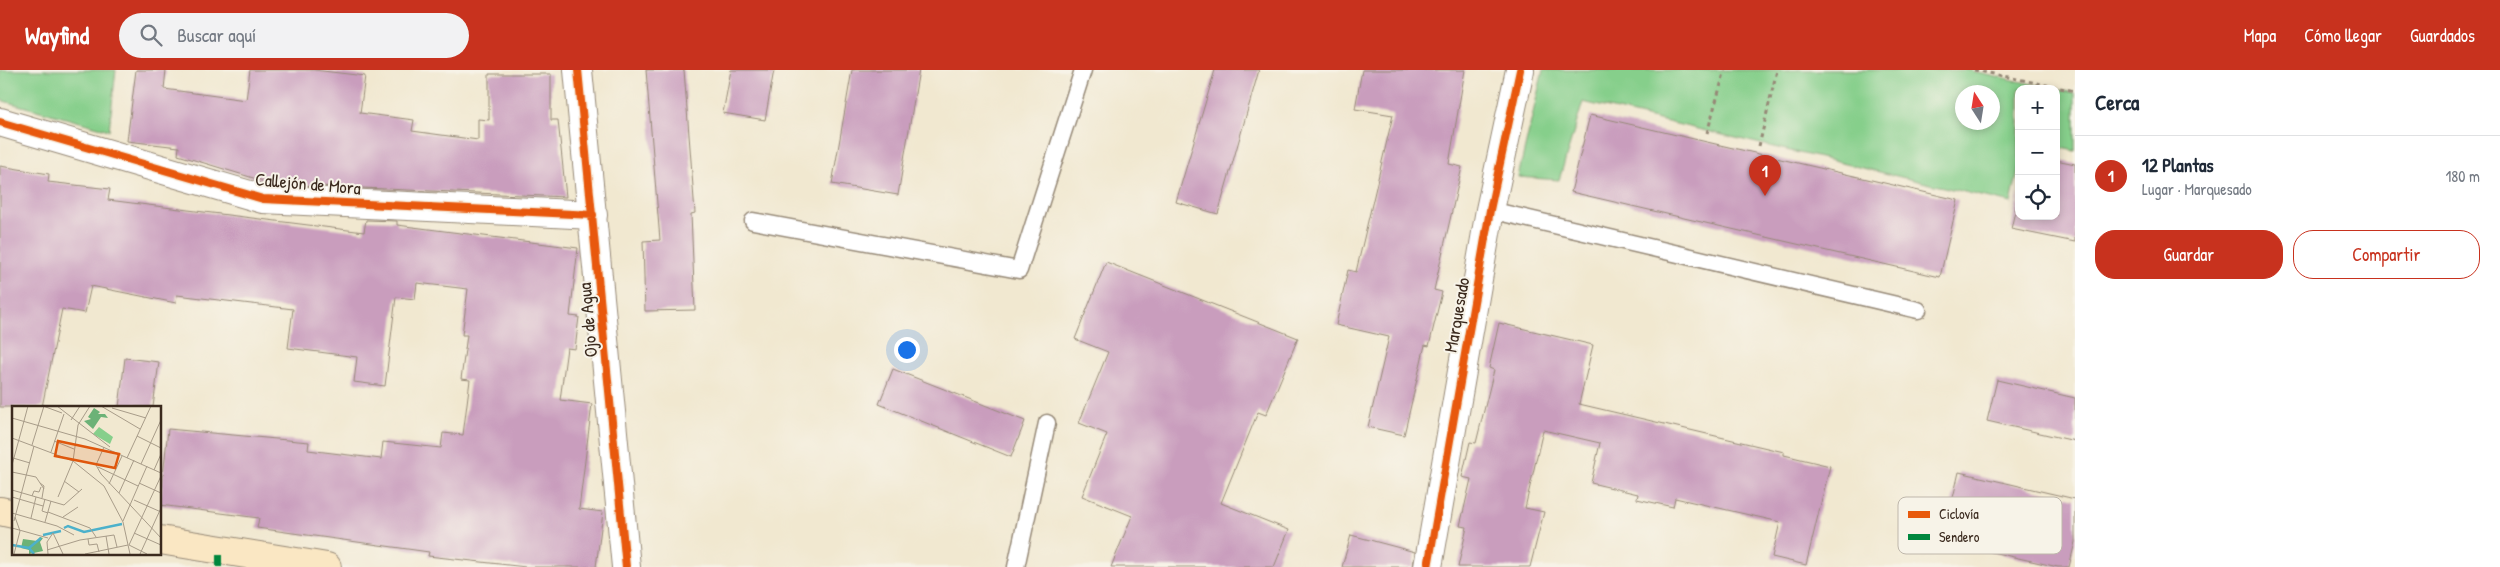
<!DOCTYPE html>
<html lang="es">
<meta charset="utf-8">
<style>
:root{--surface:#fff;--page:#f2f2f3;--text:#1f2937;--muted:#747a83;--line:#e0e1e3;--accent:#c8321e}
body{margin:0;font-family:"Patrick Hand",sans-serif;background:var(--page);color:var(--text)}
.controls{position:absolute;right:15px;top:15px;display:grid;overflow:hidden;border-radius:10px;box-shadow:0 2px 8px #0003}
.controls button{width:45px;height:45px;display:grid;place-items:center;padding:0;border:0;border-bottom:1px solid var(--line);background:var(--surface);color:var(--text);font:25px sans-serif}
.compass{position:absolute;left:1955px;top:15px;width:45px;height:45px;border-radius:50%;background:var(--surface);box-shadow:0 2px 8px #0003;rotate:348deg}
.you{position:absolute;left:906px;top:279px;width:18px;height:18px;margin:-12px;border:4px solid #fff;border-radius:50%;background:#1a73e8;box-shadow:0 0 0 8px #1a73e833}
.badge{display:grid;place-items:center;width:32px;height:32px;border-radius:50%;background:var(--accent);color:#fff;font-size:16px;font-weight:700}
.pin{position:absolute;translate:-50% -41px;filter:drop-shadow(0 1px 2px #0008)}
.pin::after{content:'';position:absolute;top:26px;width:18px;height:15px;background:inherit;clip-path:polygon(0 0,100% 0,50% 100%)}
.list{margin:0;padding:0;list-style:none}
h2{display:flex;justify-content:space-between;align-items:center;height:65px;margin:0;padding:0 20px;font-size:21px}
h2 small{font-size:16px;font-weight:400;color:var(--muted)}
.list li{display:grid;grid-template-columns:32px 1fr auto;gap:15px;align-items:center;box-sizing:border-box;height:80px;padding:0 20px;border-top:1px solid var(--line)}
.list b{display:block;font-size:19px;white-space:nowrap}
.list p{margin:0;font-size:16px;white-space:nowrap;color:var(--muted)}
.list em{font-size:16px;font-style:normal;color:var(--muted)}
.actions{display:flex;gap:10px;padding:15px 20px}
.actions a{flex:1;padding:11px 0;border:1px solid var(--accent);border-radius:20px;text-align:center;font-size:18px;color:var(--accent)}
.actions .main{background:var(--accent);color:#fff}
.icon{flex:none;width:28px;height:28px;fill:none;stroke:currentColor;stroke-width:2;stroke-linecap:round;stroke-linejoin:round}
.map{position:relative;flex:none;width:2075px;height:497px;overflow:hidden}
header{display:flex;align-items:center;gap:30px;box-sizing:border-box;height:70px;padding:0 25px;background:var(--accent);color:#fff}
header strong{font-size:24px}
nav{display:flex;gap:28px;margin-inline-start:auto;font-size:18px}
.search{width:350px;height:45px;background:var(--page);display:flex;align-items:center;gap:12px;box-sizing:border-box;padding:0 18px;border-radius:28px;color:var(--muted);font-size:19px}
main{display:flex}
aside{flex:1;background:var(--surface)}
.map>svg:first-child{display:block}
</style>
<header>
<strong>Wayfind</strong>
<div class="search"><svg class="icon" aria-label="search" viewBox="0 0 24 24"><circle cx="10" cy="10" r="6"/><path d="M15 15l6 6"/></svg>Buscar aquí</div>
<nav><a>Mapa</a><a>Cómo llegar</a><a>Guardados</a></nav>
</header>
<main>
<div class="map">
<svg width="2075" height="497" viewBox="0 0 2075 497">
<rect width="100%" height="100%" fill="#f7f3e8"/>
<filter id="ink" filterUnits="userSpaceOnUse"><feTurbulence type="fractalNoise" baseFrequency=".02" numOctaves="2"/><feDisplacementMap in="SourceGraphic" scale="10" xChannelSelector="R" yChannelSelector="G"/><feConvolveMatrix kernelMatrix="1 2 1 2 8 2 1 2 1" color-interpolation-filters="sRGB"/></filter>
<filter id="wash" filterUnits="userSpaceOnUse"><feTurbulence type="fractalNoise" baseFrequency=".0096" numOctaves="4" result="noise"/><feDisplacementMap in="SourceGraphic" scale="20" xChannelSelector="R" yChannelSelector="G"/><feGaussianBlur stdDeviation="1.12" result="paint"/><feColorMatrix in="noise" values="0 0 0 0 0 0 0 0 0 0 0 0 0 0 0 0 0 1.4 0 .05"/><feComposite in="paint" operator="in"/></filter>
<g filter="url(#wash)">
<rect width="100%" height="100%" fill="#f1e8d0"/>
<path fill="#86cf8b" stroke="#607c54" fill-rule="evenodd" d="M 0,0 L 116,0 L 109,60 L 0,30 Z
M 1543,0 L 1968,0 L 2055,19 L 2019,19 L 2019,96 L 2011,133 L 1583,32 L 1559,110 L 1518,107 ZM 1992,22 L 1992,52 L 1962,52 L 1962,22 Z
M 2056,19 L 2075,23 L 2075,81 L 2056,77 Z"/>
<g id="blocks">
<path fill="#c99dbd" d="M 136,0 L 166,0 L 164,19 L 246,30 L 250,0 L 314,0 L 365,6 L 360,43 L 414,50 L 412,61 L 478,70 L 478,49 L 489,50 L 489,4 L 551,4 L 551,50 L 558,50 L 566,127 L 273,114 L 178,85 L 179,77 L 127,71 Z
M 646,0 L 684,0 L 695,143 L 691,144 L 695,240 L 645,241 L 643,171 L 660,170 Z
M 731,0 L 774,0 L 765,50 L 723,43 Z
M 852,0 L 919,0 L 898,125 L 832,114 Z
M 1215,0 L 1259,0 L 1218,144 L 1176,132 Z
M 1362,0 L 1465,0 L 1449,94 L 1462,97 L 1434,220 L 1442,222 L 1429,276 L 1425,275 L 1404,365 L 1368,357 L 1389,267 L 1336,255 L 1348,200 L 1356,202 L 1393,45 L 1355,39 Z
M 1590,45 L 1958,130 L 1940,207 L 1571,122 Z
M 2056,90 L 2075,94 L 2075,172 L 2011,159 L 2019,123 L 2019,146 L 2056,146 Z
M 0,96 L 49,104 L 48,112 L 110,119 L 108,130 L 364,162 L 366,150 L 397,151 L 397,155 L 578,178 L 570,246 L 579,247 L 575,279 L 567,278 L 560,330 L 592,334 L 579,439 L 603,442 L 596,497 L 526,497 L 428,486 L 429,482 L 257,458 L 259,448 L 160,435 L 168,359 L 309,372 L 308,380 L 381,389 L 383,372 L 441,378 L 443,363 L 463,365 L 470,310 L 461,309 L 467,265 L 462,265 L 468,219 L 417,213 L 415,229 L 396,227 L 385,316 L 354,312 L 357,287 L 288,278 L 293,239 L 177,225 L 176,233 L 91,216 L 85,243 L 62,239 L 42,337 L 0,337 Z
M 1106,192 L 1298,268 L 1266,345 L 1258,342 L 1221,433 L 1289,460 L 1274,497 L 1111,497 L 1132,446 L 1082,426 L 1107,364 L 1079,353 L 1108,282 L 1075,269 Z
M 1499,253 L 1593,275 L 1579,334 L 1784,382 L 1784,385 L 1830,396 L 1806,495 L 1772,487 L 1780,452 L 1675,428 L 1673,437 L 1637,429 L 1638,424 L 1591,413 L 1600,373 L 1543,360 L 1525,438 L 1544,442 L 1530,497 L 1458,497 L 1467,457 L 1460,456 L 1471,409 L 1462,407 L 1470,372 L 1476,373 L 1494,300 L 1489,298 Z
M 125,288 L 159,292 L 153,337 L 119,337 Z
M 893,299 L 1025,351 L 1011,387 L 879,334 Z
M 1997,310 L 2075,328 L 2075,371 L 1987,351 Z
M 1959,402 L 2075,429 L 2075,472 L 2069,497 L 2058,497 L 1943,471 Z
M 1351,465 L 1415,482 L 1413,497 L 1342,497 Z"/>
</g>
</g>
<g filter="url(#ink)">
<use href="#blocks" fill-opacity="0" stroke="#968977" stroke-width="1"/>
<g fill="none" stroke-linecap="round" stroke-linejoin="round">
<g stroke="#968977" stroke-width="19">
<path id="lane" d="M 1490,140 L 1918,240
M 753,151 L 1019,200 L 1083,0
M 1016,497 L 1047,353"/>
</g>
<g stroke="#968977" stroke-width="30">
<path id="street" d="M 578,0 L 626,497
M 0,52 L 263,129 L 593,145
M 1428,497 L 1490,140 L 1520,0"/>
</g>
<g stroke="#968977" stroke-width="30">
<path id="secondary" d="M 0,441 L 14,444
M 160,470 L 327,497"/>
</g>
<path stroke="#968977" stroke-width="3" stroke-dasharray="4 4" stroke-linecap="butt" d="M 1974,0 L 2075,21
M 1707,63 L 1725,0
M 1759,76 L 1777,0"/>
<use href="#lane" stroke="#fff" stroke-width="16"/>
<use href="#street" stroke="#fff" stroke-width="28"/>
<use href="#secondary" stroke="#fae7c3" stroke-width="28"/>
<path stroke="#00873e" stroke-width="6" stroke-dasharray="12 6" stroke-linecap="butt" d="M 219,497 L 219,481"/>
<g stroke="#f7f3e8" stroke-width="11">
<path id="cycleway" d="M 578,0 L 626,497
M 0,52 L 263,129 L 593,145
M 1428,497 L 1490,140 L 1520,0"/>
</g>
<use href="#cycleway" stroke="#e8590c" stroke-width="8"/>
</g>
</g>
<g text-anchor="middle" stroke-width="4" stroke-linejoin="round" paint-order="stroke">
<g font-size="18" fill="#3b2a1e" stroke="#f7f3e8">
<text transform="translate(308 114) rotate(5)" y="6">Callejón de Mora</text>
<text transform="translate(1457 245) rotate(-80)" y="6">Marquesado</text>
<text transform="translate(588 250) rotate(-95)" y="6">Ojo de Agua</text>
</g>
</g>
<g transform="translate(12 336)">
<rect width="149" height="149" fill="#f1e8d0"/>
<path d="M 87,21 L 101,31 L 98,38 L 81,28 Z" fill="#86cf8b"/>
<path d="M 82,2 L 88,6 L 86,8 L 93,8 L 96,12 L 89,11 L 81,23 L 72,15 L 79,13 L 76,11 ZM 28,131 L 31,132 L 28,136 L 31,145 L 17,148 L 17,144 L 9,142 L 11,133 L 25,135 Z" fill="#6cb277"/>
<path fill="none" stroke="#4cb1cb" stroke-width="2.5" d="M 52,122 L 56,120 L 72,126 L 110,118M 31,129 L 49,125M 0,139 L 17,142 L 22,148M 17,142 L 29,132"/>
<path fill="none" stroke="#a89c89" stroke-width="1" d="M 31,0 L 50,7M 45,0 L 98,41M 89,0 L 128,23M 100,2 L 134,12M 0,12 L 73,33 L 149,67M 59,14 L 68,0M 12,15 L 16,0M 125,30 L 149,42M 0,32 L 61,55 L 92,80 L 111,116 L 118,148M 42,35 L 62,43M 20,39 L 32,0M 92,41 L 84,59 L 89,68 L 149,132M 39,46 L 52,8M 1,52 L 18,57M 115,52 L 139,0M 129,58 L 149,14M 0,59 L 12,15M 86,61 L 126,80M 142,64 L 149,48M 0,66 L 24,71 L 32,83M 52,75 L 67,86M 28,77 L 32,80 L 30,92M 127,77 L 149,87M 97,78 L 110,50M 0,84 L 52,99 L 70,83M 107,87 L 122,54M 20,90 L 22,85 L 27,86 L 29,81M 0,91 L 31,100M 46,91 L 61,55 L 66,19 L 78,0M 33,93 L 30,105 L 36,107M 122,94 L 149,106M 36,106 L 78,122 L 84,131M 0,107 L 45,120 L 62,129M 51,111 L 66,101M 19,112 L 24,91M 2,115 L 22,40M 111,115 L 135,60M 33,116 L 39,95M 0,122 L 36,132M 122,127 L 149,139M 94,130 L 97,148M 76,133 L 77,139 L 85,138 L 87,146M 117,139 L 149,70M 117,139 L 135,148M 35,144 L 68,134 L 102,129 L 105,141M 2,148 L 8,125 L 3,111M 36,148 L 35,136 L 41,127 L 51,148M 73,148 L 116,139M 128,148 L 149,102"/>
<path fill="#df570d" fill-opacity="0.15" stroke="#df570d" stroke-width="2.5" d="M 46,35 L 107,48 L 103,62 L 43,50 Z"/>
<rect width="149" height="149" fill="none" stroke="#3b2a1e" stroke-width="2.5"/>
</g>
<rect x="1898" y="427" width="164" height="57" rx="8" fill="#f7f3e8" stroke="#bfb7ab" stroke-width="1"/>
<rect x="1908" y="441" width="22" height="7" fill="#e8590c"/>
<rect x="1908" y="464" width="22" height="6" fill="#00873e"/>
<g font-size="14" fill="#3b2a1e">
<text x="1939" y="449">Ciclovía</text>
<text x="1939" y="472">Sendero</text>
</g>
</svg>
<div class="controls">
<button>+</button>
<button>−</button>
<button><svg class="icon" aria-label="locate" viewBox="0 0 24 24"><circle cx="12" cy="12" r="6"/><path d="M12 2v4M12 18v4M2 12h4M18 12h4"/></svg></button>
</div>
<svg class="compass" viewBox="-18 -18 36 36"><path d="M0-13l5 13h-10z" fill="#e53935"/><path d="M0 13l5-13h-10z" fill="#747a83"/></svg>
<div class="you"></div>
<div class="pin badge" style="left:1765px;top:126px">1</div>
</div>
<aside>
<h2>Cerca<small></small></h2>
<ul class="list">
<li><span class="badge">1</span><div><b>12 Plantas</b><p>Lugar · Marquesado</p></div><em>180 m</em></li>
</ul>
<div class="actions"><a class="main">Guardar</a><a>Compartir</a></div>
</aside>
</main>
